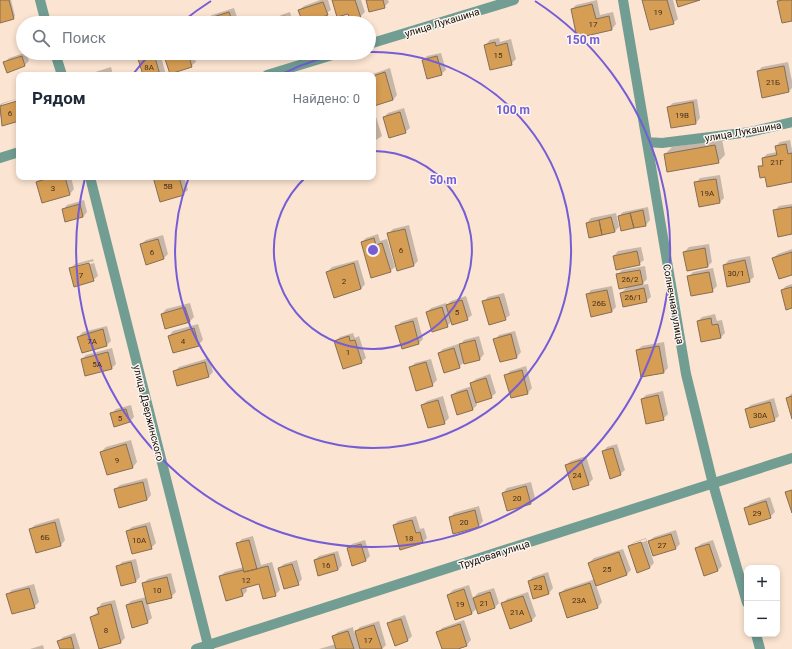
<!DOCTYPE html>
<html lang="ru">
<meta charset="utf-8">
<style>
:root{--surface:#fff;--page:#f6f6f7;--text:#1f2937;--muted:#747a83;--line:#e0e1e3}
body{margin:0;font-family:Roboto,sans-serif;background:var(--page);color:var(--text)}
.controls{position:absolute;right:12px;bottom:12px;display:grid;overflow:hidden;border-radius:8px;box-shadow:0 2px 6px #0003}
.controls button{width:36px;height:36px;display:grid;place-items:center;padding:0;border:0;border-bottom:1px solid var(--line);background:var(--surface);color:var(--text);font:20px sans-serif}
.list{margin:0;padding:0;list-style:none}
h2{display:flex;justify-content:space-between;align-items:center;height:52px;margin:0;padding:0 16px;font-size:17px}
h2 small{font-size:13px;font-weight:400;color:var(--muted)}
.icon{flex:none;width:22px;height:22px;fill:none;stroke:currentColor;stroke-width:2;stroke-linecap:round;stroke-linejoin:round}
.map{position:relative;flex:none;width:792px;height:649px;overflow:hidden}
.search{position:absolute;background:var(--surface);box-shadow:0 2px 6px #0003;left:16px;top:16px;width:360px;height:44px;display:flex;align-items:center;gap:10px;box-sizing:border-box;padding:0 14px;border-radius:22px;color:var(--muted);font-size:15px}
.panel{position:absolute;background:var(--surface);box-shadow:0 2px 6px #0003;left:16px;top:72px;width:360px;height:108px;border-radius:8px}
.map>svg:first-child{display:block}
</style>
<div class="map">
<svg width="792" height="649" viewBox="0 0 792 649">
<rect width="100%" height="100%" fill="#fbe4d1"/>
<path fill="#0003" fill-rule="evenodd" d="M 0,0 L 11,0 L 15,16 L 13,18 L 0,22 Z
M 320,0 L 328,0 L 331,10 L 322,16 L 324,23 L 304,23 L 299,10 L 304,6 Z
M 333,0 L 361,0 L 365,12 L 360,17 L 348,12 Z
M 367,0 L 388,0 L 389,2 L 384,7 Z
M 597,0 L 600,15 L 613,12 L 616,24 L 612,29 L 572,9 L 576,5 Z
M 643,0 L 673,0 L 678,19 L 673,23 Z
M 234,8 L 239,23 L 209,23 L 208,19 L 212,15 Z
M 290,12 L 293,23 L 277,23 L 276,19 L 281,15 Z
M 499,38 L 500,42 L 511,39 L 516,59 L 511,64 L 485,45 L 490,40 Z
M 24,53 L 26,53 L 29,61 L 25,65 L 4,63 L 9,58 Z
M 150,53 L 160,53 L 166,75 L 144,75 L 139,59 L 144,55 Z
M 164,53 L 193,53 L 196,62 L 191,66 Z
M 441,53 L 446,70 L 441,74 L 423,61 L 427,56 Z
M 788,62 L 792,81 L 792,88 L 789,91 L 758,71 L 762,67 Z
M 111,67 L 113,75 L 90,75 L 92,73 Z
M 390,68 L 397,95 L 393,100 L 373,105 L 373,75 L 370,75 Z
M 19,98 L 2,104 L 2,107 L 19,101 L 19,120 L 3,125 L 0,115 L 0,105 L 2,103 Z
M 697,99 L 700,118 L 696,123 L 668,107 L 673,103 Z
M 373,107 L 382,136 L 373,142 Z
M 404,108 L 410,128 L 405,132 L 384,117 L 388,113 Z
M 722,139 L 725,155 L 718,162 L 665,154 L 672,147 Z
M 790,140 L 792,150 L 792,181 L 766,176 L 759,167 L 764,163 L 763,158 L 767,154 L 777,152 L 776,146 L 780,142 Z
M 720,175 L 724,198 L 720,202 L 696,183 L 700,178 Z
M 71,177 L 74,189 L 70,194 L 43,202 L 37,182 L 41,178 Z
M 129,177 L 139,177 L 130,180 Z
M 154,177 L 184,177 L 188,190 L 183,194 Z
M 84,200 L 87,212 L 83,217 L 63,210 L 67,205 Z
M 792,204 L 792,233 L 774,211 L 779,206 Z
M 648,207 L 650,220 L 646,225 L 622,230 L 619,216 L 623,212 Z
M 616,213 L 619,227 L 614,232 L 587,223 L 591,218 Z
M 409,225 L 418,261 L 414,265 L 397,270 L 388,234 L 393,229 Z
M 378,234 L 380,241 L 387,239 L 395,267 L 390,271 L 362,242 L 366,238 Z
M 163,235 L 168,254 L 164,258 L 141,244 L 146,240 Z
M 709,244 L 712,262 L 708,266 L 684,252 L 689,247 Z
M 641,247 L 644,260 L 639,264 L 614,256 L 618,251 Z
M 792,249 L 792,273 L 773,258 L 778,254 Z
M 750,256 L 754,277 L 749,281 L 724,265 L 729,260 Z
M 93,259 L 98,276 L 93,280 L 70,269 L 75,264 ZM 94,261 L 94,263 L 74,268 L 74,266 Z
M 358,260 L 365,284 L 361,289 L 327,272 L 332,267 Z
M 645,266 L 647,279 L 641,285 L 648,284 L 651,297 L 646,301 L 621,293 L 628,286 L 617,275 L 622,270 Z
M 713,268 L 717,286 L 712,291 L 688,277 L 693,272 Z
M 792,284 L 792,307 L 782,290 L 786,286 Z
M 612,286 L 616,307 L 612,311 L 592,316 L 587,295 L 591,290 Z
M 504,293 L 510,315 L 505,319 L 483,302 L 488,297 Z
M 466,296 L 472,315 L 467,319 L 452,321 L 447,326 L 427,312 L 431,308 L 446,303 L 447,305 L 451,301 Z
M 190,303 L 194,317 L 189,322 L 162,314 L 166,309 Z
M 715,314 L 717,321 L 722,320 L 725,333 L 721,337 L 698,321 L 702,317 Z
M 417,317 L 423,339 L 419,343 L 397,326 L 401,322 Z
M 198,324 L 203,340 L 198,345 L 169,336 L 173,331 Z
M 107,326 L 111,341 L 107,345 L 78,337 L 83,332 Z
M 515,331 L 521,352 L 517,357 L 501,361 L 495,340 L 499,335 Z
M 353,333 L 355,338 L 359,336 L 366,358 L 361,362 L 335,341 L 340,337 Z
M 479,336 L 484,354 L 480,359 L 465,363 L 465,361 L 459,367 L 439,353 L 443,349 L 458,344 L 459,346 L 464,340 Z
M 664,342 L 668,368 L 664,372 L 637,350 L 642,346 Z
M 112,348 L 116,364 L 112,368 L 82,359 L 86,355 Z
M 209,358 L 213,372 L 209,376 L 174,372 L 179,367 Z
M 431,359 L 437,380 L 432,385 L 410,368 L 415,363 Z
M 526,366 L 532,388 L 528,393 L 506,376 L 510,371 Z
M 490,374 L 496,393 L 491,397 L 476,402 L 477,405 L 473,409 L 452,395 L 457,391 L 472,386 L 471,383 L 476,379 Z
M 663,391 L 668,414 L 663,419 L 642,399 L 646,395 Z
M 792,393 L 792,416 L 787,398 Z
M 443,396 L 449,418 L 444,423 L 422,405 L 427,401 Z
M 774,398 L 779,416 L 774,420 L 746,409 L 751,405 Z
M 131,405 L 134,417 L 130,421 L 111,414 L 116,409 Z
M 131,440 L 137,462 L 133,467 L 108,474 L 101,452 L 106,447 Z
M 617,444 L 625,470 L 620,474 L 603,452 L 607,447 Z
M 586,456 L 593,479 L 588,484 L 566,465 L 571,461 Z
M 147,478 L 151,495 L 147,500 L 120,506 L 115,489 L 120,485 Z
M 531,482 L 535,498 L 531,503 L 507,509 L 503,493 L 507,488 Z
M 770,497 L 775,512 L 770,517 L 745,509 L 750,504 Z
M 479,506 L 483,521 L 479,526 L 454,533 L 450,518 L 454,513 Z
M 416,516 L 420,529 L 424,528 L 427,538 L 423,542 L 394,525 L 398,521 Z
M 59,518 L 65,540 L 61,545 L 37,552 L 30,529 L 35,525 Z
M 150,522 L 156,543 L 151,548 L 127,531 L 132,527 Z
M 676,530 L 680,544 L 676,548 L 649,541 L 654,537 Z
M 253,536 L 261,565 L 272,562 L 280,590 L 275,595 L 259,583 L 246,586 L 247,591 L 243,595 L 227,600 L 220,576 L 225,572 L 244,567 L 237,544 L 242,539 Z
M 646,538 L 654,563 L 649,568 L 629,546 L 634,542 ZM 646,539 L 646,541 L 633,545 L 633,543 Z
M 365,540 L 370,556 L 365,561 L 348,548 L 352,544 Z
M 713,540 L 722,566 L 717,571 L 696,548 L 701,544 Z
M 623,549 L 631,570 L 626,575 L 596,585 L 602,602 L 598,607 L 560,593 L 565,589 L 595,579 L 589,563 L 594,558 Z
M 338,551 L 342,565 L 338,570 L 315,560 L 319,556 Z
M 136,559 L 140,577 L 136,581 L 122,585 L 118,567 L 122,562 Z
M 297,560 L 302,579 L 298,584 L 279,568 L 284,564 Z
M 548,572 L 553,588 L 549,593 L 534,598 L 529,581 L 533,577 Z
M 171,573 L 176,592 L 171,597 L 148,603 L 152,618 L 147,622 L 127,605 L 131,601 L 146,597 L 143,583 L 148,579 Z
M 34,584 L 39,602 L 34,607 L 8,594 L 12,590 Z
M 469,585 L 473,598 L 478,593 L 494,588 L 499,603 L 494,608 L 477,608 L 472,613 L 456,619 L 448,595 L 453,590 Z
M 528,592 L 536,616 L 531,621 L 502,604 L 507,599 Z
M 115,600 L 125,638 L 121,642 L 91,617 L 99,611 L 98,608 L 102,603 Z
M 405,615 L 412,636 L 408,640 L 389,623 L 393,619 Z
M 464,620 L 471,640 L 467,645 L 455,649 L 443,649 L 438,633 L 442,628 Z
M 379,621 L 386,645 L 382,649 L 319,649 L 336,644 L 333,636 L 338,632 L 353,627 L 354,633 L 360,627 Z
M 75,633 L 80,649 L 61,649 L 58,642 L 63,637 Z
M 43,645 L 44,649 L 30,649 Z"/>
<path fill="#d69d55" stroke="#846f56" d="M 0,0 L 9,0 L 14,19 L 0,23 Z
M 332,0 L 355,0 L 361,18 L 350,21 L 348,14 L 337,17 Z
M 366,0 L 383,0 L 385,8 L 369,12 Z
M 642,0 L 667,0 L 674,24 L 650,30 Z
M 676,0 L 700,0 L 678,7 Z
M 783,0 L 792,0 L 792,21 L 782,23 L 777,1 Z
M 323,2 L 328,15 L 317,19 L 318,23 L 303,23 L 298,10 Z
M 592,4 L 596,19 L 609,16 L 612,30 L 577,38 L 571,9 Z
M 229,12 L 233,23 L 208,23 L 207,19 Z
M 285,16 L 287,23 L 276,23 L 275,19 Z
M 495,42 L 496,46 L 507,43 L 512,65 L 490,70 L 484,45 Z
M 163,53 L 188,53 L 192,67 L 170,74 Z
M 154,54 L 160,75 L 143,75 L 138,59 Z
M 22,56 L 25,66 L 7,73 L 3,62 Z
M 437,56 L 442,75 L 427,79 L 422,60 Z
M 784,66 L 789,92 L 762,98 L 757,71 Z
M 385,72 L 393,100 L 374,106 L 373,76 Z
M 17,101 L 19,121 L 2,126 L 0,106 Z
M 693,102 L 696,124 L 671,128 L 667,107 Z
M 400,112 L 406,133 L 389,138 L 383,117 Z
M 786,144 L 788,154 L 792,153 L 792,182 L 767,187 L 765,177 L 760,178 L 758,166 L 763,166 L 762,158 L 777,155 L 775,146 Z
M 715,145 L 719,163 L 667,172 L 664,154 Z
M 52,177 L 65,177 L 70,195 L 42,203 L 36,182 Z
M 153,177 L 179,177 L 184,195 L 160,202 Z
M 716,179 L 720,203 L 699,207 L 694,182 Z
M 80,204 L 83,217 L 65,222 L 62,209 Z
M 792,207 L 792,234 L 778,237 L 773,210 Z
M 643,210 L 646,226 L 634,228 L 630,213 Z
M 630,213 L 634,228 L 621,231 L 618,216 Z
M 611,217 L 615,232 L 602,235 L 599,220 Z
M 599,220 L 602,235 L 589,238 L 586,223 Z
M 405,229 L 414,266 L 397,271 L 387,233 Z
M 374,238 L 376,245 L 382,243 L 391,272 L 371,278 L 361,242 Z
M 158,239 L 164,259 L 146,265 L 140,244 Z
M 705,248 L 708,267 L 687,271 L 683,252 Z
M 637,251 L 640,265 L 616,270 L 613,256 Z
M 792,252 L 792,275 L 779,279 L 772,258 Z
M 745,260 L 750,282 L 727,287 L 723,265 Z
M 89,263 L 94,281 L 74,287 L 69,268 Z
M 354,263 L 361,289 L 334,298 L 326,272 Z
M 640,270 L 643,284 L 619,289 L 616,274 Z
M 709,272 L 713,292 L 691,296 L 687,276 Z
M 792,287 L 792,308 L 786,310 L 781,290 Z
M 644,288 L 647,302 L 623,307 L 620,293 Z
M 607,290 L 612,312 L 591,317 L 586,294 Z
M 499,297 L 506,320 L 489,325 L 482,301 Z
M 462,300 L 468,320 L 452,325 L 446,305 Z
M 185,307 L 190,322 L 165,329 L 161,314 Z
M 442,307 L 448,327 L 432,332 L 426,312 Z
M 711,318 L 712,325 L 718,324 L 721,338 L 701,342 L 697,321 Z
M 413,321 L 419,344 L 402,349 L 395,326 Z
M 194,328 L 199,346 L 173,353 L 168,336 Z
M 103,329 L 107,346 L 82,353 L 77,337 Z
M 511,334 L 517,358 L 500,362 L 493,339 Z
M 349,336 L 350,341 L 355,340 L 362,363 L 343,369 L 334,341 Z
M 475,340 L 480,360 L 464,364 L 459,344 Z
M 659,346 L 664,373 L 641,377 L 636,350 Z
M 454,348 L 460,368 L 444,373 L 438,353 Z
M 108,352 L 112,369 L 85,376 L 81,359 Z
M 205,362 L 209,377 L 177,386 L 173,371 Z
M 426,362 L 433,386 L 416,391 L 409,367 Z
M 522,370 L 528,394 L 511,398 L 504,375 Z
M 486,378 L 492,398 L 476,403 L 470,383 Z
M 467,390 L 473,410 L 457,415 L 451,395 Z
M 658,395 L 664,420 L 646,424 L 641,399 Z
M 792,396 L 792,419 L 786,398 Z
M 438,400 L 445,424 L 428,428 L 421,405 Z
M 770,402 L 775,421 L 750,428 L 745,409 Z
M 126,409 L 130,422 L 114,427 L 110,413 Z
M 126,444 L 133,468 L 107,475 L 100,452 Z
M 613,448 L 621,475 L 610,479 L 602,451 Z
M 581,460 L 589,485 L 573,490 L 565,465 Z
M 143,482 L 147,500 L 119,508 L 114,489 Z
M 526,486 L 531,504 L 507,511 L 502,493 Z
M 792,490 L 792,513 L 785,492 Z
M 766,501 L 771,518 L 749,525 L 744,508 Z
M 475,510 L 479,527 L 453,534 L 449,517 Z
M 412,520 L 416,533 L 420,532 L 423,543 L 400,550 L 393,525 Z
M 55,522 L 61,546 L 36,553 L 29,529 Z
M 146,526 L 152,549 L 132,554 L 126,531 Z
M 671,534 L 676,549 L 653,556 L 648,541 Z
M 249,540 L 257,569 L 244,572 L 236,543 Z
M 641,542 L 650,568 L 637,573 L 628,546 Z
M 361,544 L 366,561 L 352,566 L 347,548 Z
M 709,544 L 718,571 L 704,576 L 695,548 Z
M 619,552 L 627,575 L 596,586 L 588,563 Z
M 334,554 L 338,570 L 318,576 L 314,560 Z
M 131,562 L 136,582 L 121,586 L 116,566 Z
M 292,564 L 299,585 L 284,589 L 278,568 Z
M 268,566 L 276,596 L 263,599 L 259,584 L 241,589 L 243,596 L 226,601 L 219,576 L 243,570 L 244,572 Z
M 544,576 L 549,594 L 533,599 L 528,581 Z
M 167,577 L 172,598 L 147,604 L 142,583 Z
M 590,583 L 598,608 L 567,618 L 559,593 Z
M 29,588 L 35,608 L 12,614 L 6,594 Z
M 464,589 L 472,614 L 455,620 L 447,595 Z
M 490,592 L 495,608 L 478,614 L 473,598 Z
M 523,596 L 532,621 L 510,629 L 501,603 Z
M 142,601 L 148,623 L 132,628 L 126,605 Z
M 111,604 L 121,643 L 99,649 L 90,617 L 99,614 L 97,608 Z
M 401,619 L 408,641 L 395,646 L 387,623 Z
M 460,624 L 467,646 L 458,649 L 442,649 L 436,632 Z
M 374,625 L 382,649 L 360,649 L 355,631 Z
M 348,631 L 354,649 L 336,649 L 332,636 Z
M 71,637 L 74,649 L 60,649 L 57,641 Z"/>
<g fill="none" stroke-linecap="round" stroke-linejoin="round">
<path stroke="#719d93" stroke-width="10" d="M 40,0 L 46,23
M 623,0 L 686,374 L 713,484 L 747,603
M 369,44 L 514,0
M 55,53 L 62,75
M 267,75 L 339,53
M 647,142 L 662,143 L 750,132 L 792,122
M 0,158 L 19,152
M 90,177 L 209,649
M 756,634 L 760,649
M 196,649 L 792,458"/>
</g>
<g fill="none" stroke="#745dd7" stroke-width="2">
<path d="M374 151A99 99 0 1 1 306 177"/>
<path d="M282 74A198 198 0 0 1 352 53M370 52A198 198 0 1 1 189 177"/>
<path d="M134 73A297 297 0 0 1 151 53M182 22A297 297 0 0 1 211 1M535 1A297 297 0 1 1 85 178"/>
</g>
<g text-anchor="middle" stroke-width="3" stroke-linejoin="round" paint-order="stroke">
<g font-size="8" fill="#453019">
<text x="658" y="15">19</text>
<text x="593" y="27">17</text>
<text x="498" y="58">15</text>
<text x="149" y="70">8А</text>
<text x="773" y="85">21Б</text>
<text x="10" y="116">6</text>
<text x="682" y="118">19В</text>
<text x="777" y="165">21Г</text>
<text x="168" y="189">5В</text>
<text x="53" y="191">3</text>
<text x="707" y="196">19А</text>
<text x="401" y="253">6</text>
<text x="152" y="255">6</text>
<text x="736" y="276">30/1</text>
<text x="81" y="278">7</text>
<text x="630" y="282">26/2</text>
<text x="344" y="284">2</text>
<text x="633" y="300">26/1</text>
<text x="599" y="306">26Б</text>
<text x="457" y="315">5</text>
<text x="92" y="344">7А</text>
<text x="183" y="344">4</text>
<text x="348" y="355">1</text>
<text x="97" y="367">5А</text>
<text x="760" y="418">30А</text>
<text x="120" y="421">5</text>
<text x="117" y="463">9</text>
<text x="577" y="478">24</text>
<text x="517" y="501">20</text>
<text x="757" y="516">29</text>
<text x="464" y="525">20</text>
<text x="45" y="540">6Б</text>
<text x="409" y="541">18</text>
<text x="139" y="543">10А</text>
<text x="662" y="548">27</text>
<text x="326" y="568">16</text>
<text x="607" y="572">25</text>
<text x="246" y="583">12</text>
<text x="538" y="590">23</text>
<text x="157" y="593">10</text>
<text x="579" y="603">23А</text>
<text x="484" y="606">21</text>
<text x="460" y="607">19</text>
<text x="517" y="615">21А</text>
<text x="106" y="633">8</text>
<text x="368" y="643">17</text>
</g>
<g font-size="10" fill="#150c05" stroke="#fbf5f0">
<text transform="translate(442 22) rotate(-17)" y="4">улица Лукашина</text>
<text transform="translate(743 131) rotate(-10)" y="4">улица Лукашина</text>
<text transform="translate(674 304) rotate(80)" y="4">Солнечная улица</text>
<text transform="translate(149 413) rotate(76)" y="4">улица Дзержинского</text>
<text transform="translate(494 554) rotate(-18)" y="4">Трудовая улица</text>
</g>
</g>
<circle cx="373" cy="250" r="6" fill="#745dd7" stroke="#fbf5f0" stroke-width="2"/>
<g font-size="12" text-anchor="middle" font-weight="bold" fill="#745dd7" stroke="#fbf5f0" stroke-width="3" stroke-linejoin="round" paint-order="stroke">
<text x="583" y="44">150 m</text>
<text x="513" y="114">100 m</text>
<text x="443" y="184">50 m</text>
</g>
</svg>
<div class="controls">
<button>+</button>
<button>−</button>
</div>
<div class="search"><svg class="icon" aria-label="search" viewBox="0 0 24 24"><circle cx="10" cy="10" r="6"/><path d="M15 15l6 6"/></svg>Поиск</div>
<section class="panel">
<h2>Рядом<small>Найдено: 0</small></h2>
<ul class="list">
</ul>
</section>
</div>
